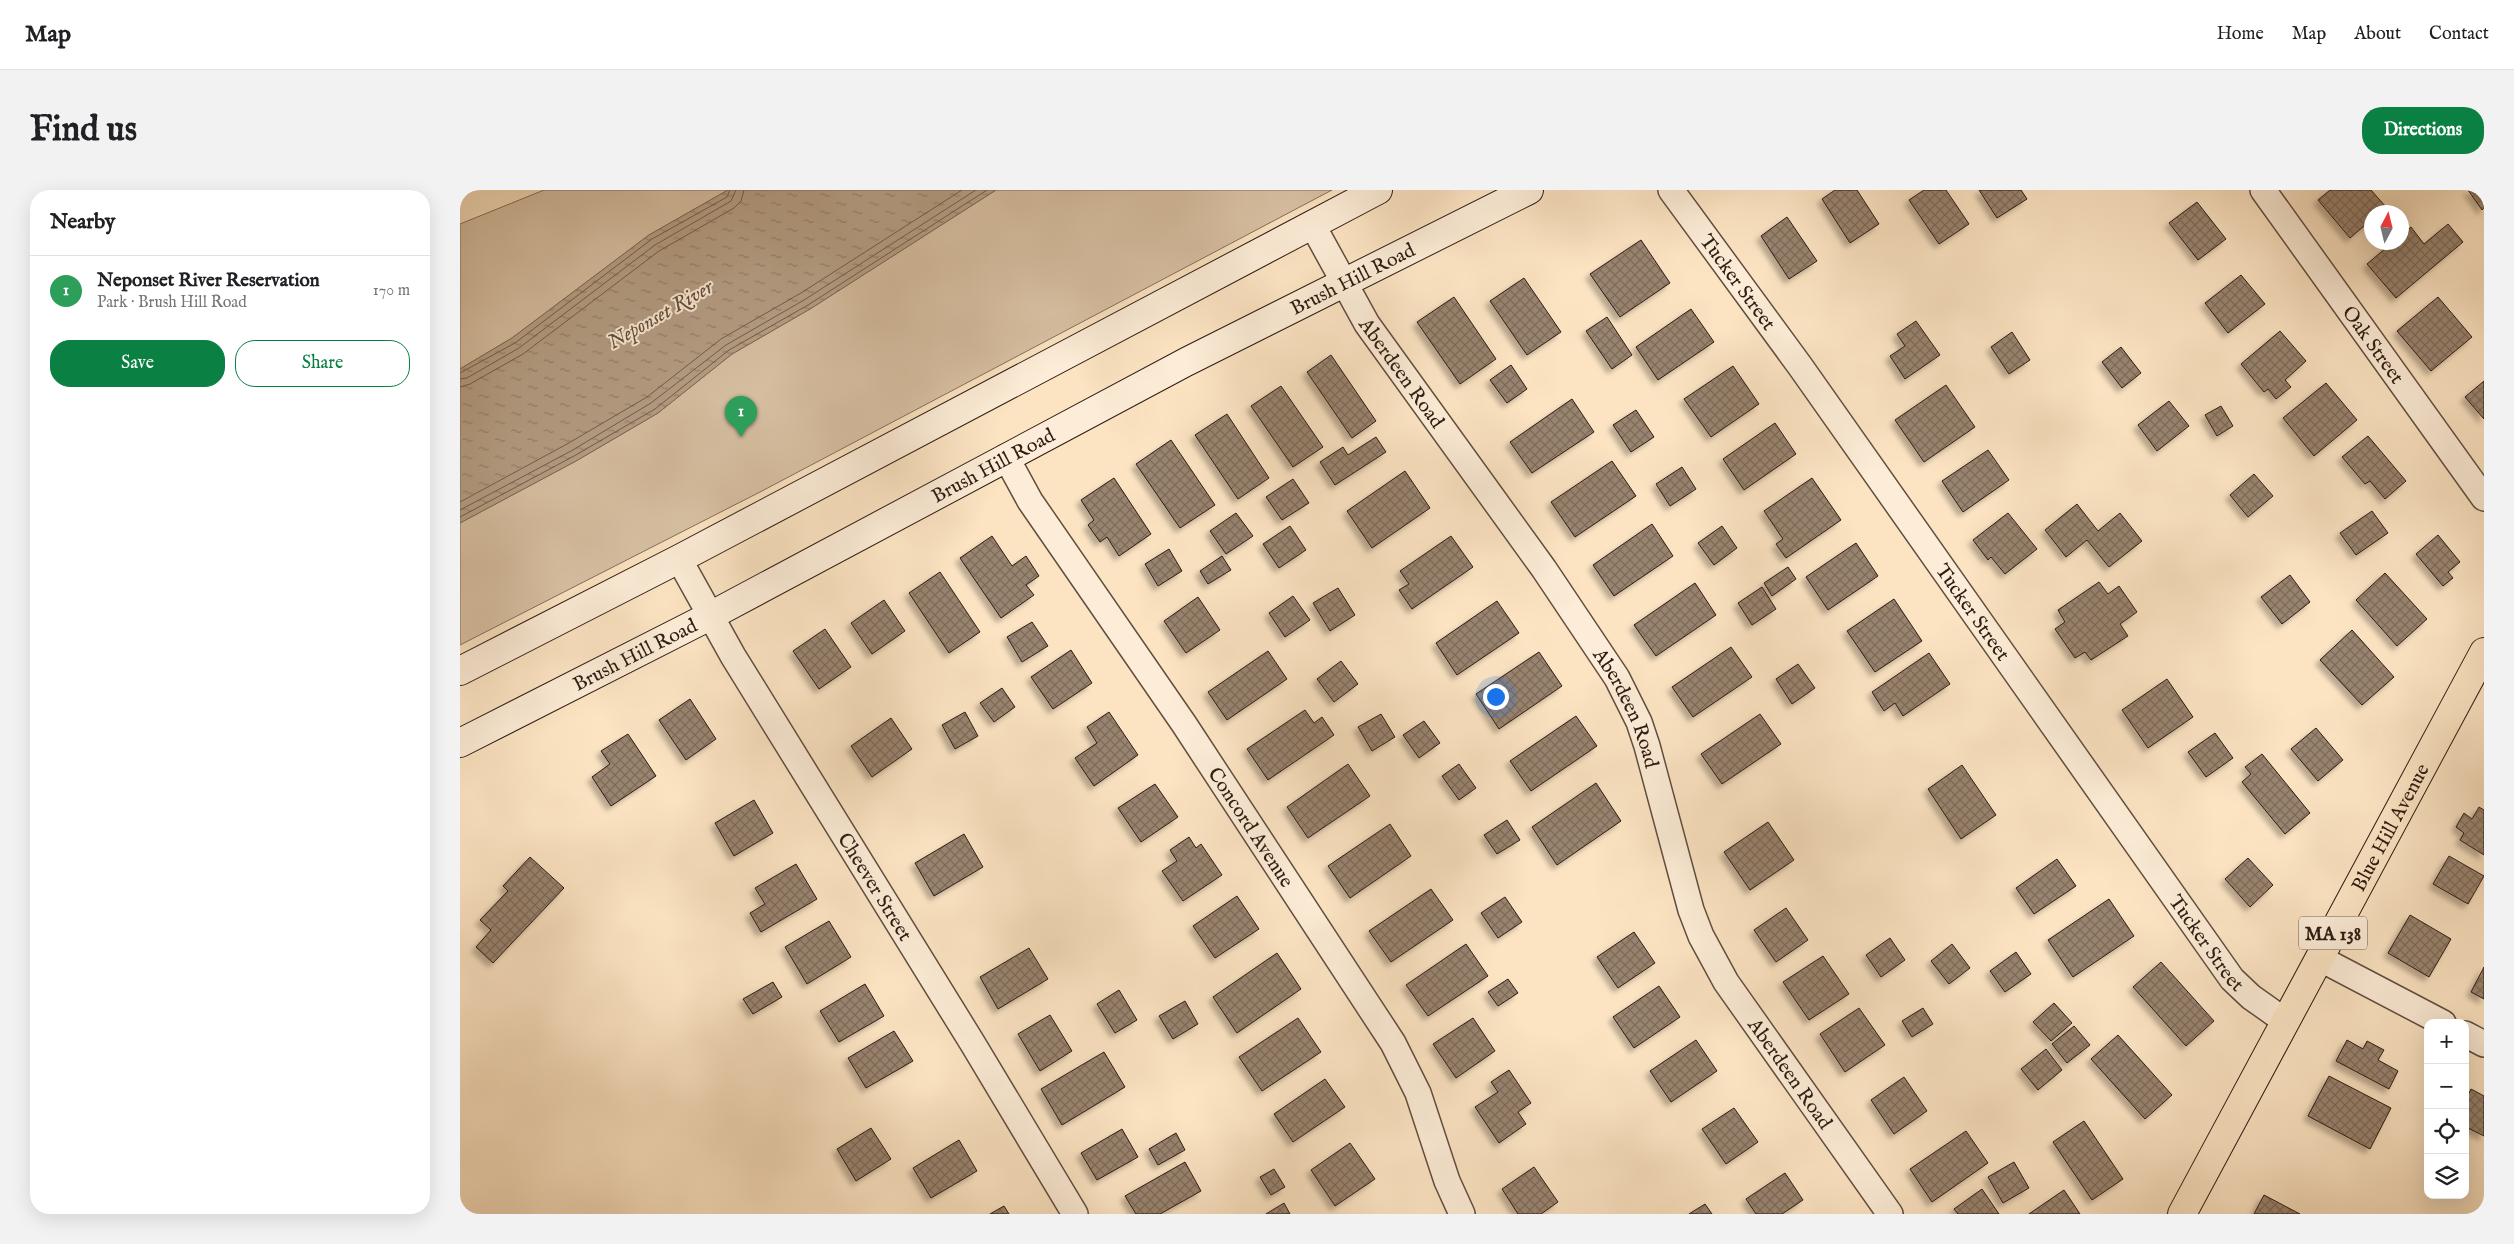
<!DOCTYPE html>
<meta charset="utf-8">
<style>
:root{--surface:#fff;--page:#f2f2f2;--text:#202124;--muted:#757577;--line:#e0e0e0;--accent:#0b8043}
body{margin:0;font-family:"IM FELL English",serif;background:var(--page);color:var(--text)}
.controls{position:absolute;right:15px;bottom:15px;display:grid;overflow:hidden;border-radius:10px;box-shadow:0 5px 20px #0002}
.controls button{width:45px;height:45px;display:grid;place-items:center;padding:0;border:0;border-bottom:1px solid var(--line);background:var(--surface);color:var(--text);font:25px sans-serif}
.compass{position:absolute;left:1904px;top:15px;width:45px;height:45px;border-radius:50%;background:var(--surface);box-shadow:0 5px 20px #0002;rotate:7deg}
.you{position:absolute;left:1035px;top:506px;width:18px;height:18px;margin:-12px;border:4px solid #fff;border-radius:50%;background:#1a73e8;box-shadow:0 0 0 8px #1a73e833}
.badge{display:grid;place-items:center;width:32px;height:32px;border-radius:50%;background:var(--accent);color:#fff;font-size:16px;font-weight:700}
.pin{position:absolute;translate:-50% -41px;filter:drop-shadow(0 1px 2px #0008)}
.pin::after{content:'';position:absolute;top:26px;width:18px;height:15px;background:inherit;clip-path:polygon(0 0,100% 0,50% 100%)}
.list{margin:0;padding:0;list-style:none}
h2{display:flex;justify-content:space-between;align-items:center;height:65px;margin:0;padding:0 20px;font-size:21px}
h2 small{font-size:16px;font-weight:400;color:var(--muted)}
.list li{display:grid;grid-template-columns:32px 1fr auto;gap:15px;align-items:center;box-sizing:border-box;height:70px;padding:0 20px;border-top:1px solid var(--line)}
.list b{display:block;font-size:19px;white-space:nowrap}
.list p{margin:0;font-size:16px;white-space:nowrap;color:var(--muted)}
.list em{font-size:16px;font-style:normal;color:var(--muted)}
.actions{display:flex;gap:10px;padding:15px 20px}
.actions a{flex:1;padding:11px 0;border:1px solid var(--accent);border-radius:20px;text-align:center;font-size:18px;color:var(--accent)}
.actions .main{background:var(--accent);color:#fff}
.icon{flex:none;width:28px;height:28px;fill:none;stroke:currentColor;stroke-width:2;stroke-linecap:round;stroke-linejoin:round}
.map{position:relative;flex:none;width:2024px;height:1024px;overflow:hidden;border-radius:20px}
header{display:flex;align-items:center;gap:30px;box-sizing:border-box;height:70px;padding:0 25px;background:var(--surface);border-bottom:1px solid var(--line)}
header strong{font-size:24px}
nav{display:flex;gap:28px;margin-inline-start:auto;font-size:18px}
.intro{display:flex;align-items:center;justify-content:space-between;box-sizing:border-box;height:120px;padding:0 30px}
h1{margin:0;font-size:35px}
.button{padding:12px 22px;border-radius:20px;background:var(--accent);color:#fff;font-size:18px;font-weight:700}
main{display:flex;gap:30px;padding:0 30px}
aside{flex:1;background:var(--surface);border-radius:20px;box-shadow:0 5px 20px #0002}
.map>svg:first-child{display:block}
</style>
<header>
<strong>Map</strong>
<nav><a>Home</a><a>Map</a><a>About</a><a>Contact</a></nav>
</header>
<div class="intro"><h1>Find us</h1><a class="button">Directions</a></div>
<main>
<aside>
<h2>Nearby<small></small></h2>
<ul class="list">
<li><span class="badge" style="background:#2e9e5b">1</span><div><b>Neponset River Reservation</b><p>Park · Brush Hill Road</p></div><em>170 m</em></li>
</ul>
<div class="actions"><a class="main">Save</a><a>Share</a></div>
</aside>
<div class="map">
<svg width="2024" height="1024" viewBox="0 0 2024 1024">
<defs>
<pattern id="water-ripples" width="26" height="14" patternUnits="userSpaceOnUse" patternTransform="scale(1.25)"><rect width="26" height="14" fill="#b6a087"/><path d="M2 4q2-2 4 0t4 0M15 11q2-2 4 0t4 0" fill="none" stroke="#94826d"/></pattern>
<pattern id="building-cross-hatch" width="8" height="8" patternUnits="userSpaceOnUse" patternTransform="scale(1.25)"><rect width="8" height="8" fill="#99846f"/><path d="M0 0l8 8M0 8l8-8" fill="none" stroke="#7d6b5a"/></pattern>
<filter id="shadow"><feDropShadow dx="-4.5" dy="4.5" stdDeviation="2.5" flood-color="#0004"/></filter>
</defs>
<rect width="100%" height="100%" fill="#fce4c3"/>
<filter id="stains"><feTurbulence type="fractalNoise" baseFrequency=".004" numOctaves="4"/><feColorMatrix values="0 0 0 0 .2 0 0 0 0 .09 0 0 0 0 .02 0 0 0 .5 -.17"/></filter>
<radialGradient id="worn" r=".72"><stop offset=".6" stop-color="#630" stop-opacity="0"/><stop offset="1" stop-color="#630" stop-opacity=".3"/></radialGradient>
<path fill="#d9c2a5" stroke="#836f5c" d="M 84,0 L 268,0 L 189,45 L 52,148 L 0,179 L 0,34 Z
M 536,0 L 872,0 L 302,301 L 0,455 L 0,333 L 116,271 L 198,223 L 272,164 L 350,119 Z"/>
<path fill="url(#water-ripples)" stroke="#7f6b59" d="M 268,0 L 536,0 L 350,119 L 272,164 L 198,223 L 116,271 L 0,333 L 0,179 L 52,148 L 189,45 Z"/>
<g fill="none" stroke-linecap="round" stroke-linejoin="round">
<path stroke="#725e4d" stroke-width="1" d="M 0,183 L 55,153 L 192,49 L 267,7 L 270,0
M 0,189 L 7,188 L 59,158 L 195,55 L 271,11 L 276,0
M 0,197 L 10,194 L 63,164 L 199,61 L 274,18 L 281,11 L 284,0
M 0,312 L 107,254 L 187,207 L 261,149 L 341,103 L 502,0
M 0,320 L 111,261 L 191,213 L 266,155 L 344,110 L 516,0
M 0,327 L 114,266 L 195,219 L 269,160 L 348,115 L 527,0"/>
</g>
<path fill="url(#building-cross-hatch)" stroke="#2d1c13" filter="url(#shadow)" d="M 1375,0 L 1397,0 L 1419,34 L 1390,53 L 1362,9 Z
M 1464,0 L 1486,0 L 1509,34 L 1479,54 L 1449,10 Z
M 1519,0 L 1561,0 L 1567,9 L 1537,28 Z
M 1870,0 L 1911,0 L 1926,17 L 1920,22 L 1912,22 L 1912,29 L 1890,48 L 1858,10 Z
M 2008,0 L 2024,0 L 2024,18 L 2022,20 Z
M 1737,12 L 1766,49 L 1738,70 L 1709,33 Z
M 1327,27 L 1357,71 L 1329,89 L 1301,46 Z
M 1988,34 L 2003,52 L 1936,108 L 1907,74 L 1933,52 L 1942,52 L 1942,45 L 1951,37 L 1964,54 Z
M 1181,50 L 1210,93 L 1160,127 L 1130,84 Z
M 1781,85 L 1805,114 L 1768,143 L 1745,113 Z
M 1064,88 L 1101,142 L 1067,165 L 1030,111 Z
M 994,107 L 1036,169 L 1000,194 L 957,132 Z
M 1978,107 L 2012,147 L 1971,181 L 1937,141 Z
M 1231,119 L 1254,152 L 1198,190 L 1176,157 Z
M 1147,127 L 1172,165 L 1152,179 L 1126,141 Z
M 1456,131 L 1480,165 L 1445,189 L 1430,166 L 1445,156 L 1437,144 Z
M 1820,141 L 1846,171 L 1825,190 L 1831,197 L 1816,209 L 1808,199 L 1804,202 L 1781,174 Z
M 1552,142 L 1570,170 L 1549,184 L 1531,157 Z
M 1661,157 L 1681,183 L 1662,198 L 1642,172 Z
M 871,165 L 916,231 L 892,248 L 847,182 Z
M 1051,175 L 1067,199 L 1047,213 L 1030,190 Z
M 1273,176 L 1299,214 L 1251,247 L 1224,209 Z
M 2024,191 L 2024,229 L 2005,207 Z
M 1866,193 L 1897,230 L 1854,266 L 1823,228 Z
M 1486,195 L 1515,237 L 1464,272 L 1435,230 Z
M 821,196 L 863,257 L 833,277 L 791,216 Z
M 1112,209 L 1134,242 L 1072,283 L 1050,252 Z
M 1709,211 L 1729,236 L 1697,261 L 1678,235 Z
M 1761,216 L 1773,236 L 1757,246 L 1745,225 Z
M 1176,220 L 1194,247 L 1171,262 L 1153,235 Z
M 767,224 L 809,288 L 778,309 L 735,245 Z
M 1315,233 L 1336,264 L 1284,300 L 1263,269 Z
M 1908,246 L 1946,291 L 1925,309 L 1910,291 L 1905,294 L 1882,267 Z
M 916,247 L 926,262 L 875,295 L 860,272 L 883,257 L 888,265 Z
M 711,250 L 755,315 L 720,338 L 676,274 Z
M 1528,260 L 1549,290 L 1503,322 L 1482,291 Z
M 1152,271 L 1176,306 L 1115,347 L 1091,312 Z
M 1222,277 L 1236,299 L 1210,316 L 1196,294 Z
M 945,281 L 970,318 L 912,358 L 887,321 Z
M 1794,284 L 1813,306 L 1788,327 L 1770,305 Z
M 654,288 L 691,344 L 659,366 L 647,347 L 640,352 L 628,335 L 634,330 L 621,310 Z
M 1352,288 L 1381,330 L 1326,368 L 1316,354 L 1323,349 L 1304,321 Z
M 833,289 L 849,313 L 822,330 L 806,307 Z
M 1617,314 L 1638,341 L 1660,323 L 1682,351 L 1649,377 L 1627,350 L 1606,367 L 1585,340 Z
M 1912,321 L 1928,343 L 1896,365 L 1880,343 Z
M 776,323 L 793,346 L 766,364 L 750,341 Z
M 1548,323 L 1577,359 L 1545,384 L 1531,367 L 1528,370 L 1513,350 Z
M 1192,334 L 1213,366 L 1154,406 L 1133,375 Z
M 830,336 L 846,360 L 819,378 L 803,354 Z
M 1262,336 L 1277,358 L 1254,375 L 1238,353 Z
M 1978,345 L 2000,372 L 1988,382 L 1993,388 L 1983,396 L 1956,364 Z
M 532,346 L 552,376 L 566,366 L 579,386 L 566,395 L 574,405 L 541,428 L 500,368 Z
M 991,346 L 1013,377 L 952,419 L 939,400 L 949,394 L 940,381 Z
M 1396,353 L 1418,386 L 1368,420 L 1346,387 Z
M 709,359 L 722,381 L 698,396 L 685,374 Z
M 762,366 L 771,380 L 748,394 L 740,381 Z
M 1328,377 L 1336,389 L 1312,406 L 1304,393 Z
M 480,382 L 520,442 L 489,463 L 449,403 Z
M 1925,383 L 1967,429 L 1937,456 L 1896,410 Z
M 1830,385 L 1850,412 L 1822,434 L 1801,407 Z
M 1639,392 L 1648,404 L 1659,396 L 1677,422 L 1660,434 L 1668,446 L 1631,470 L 1625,462 L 1615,468 L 1595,439 L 1605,432 L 1598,420 Z
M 1235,393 L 1256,425 L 1196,466 L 1174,435 Z
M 1302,397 L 1316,419 L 1292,435 L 1278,413 Z
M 878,398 L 895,425 L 870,441 L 853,413 Z
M 833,406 L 850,430 L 825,447 L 809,423 Z
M 738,407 L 760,440 L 726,463 L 704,431 Z
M 1434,409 L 1462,451 L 1415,482 L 1387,441 Z
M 424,410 L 445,441 L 412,464 L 391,433 Z
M 1037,411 L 1059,443 L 997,485 L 976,453 Z
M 572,432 L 588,456 L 562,472 L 547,447 Z
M 365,439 L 391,477 L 359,499 L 333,461 Z
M 1892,440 L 1934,487 L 1902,515 L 1860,470 Z
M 1271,457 L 1292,487 L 1233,527 L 1212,497 Z
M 611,460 L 632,493 L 593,519 L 571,487 Z
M 808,461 L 827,489 L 767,530 L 748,502 Z
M 1079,462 L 1102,496 L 1039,539 L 1016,504 Z
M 1469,463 L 1490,494 L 1443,526 L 1435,513 L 1424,521 L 1412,502 Z
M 881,471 L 898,494 L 874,512 L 857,489 Z
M 1338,474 L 1355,498 L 1332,514 L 1316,489 Z
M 1707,489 L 1733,527 L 1688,558 L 1662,520 Z
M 542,498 L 555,517 L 534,532 L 520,513 Z
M 230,509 L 256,549 L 226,570 L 199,530 Z
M 845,520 L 854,533 L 862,527 L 874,545 L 808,590 L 787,559 Z
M 505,522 L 518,546 L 495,559 L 482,535 Z
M 649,522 L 678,565 L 634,596 L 615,568 L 637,553 L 627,537 Z
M 921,524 L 935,547 L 912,561 L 898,537 Z
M 1300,524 L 1321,554 L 1262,594 L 1241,564 Z
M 1116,526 L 1137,556 L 1071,601 L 1050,571 Z
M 431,528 L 452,559 L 412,587 L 391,556 Z
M 964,531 L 980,553 L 959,568 L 943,545 Z
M 1856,538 L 1883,570 L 1858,591 L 1831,559 Z
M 1755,543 L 1773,568 L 1746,587 L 1728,562 Z
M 168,544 L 196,586 L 151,616 L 132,587 L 150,574 L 141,561 Z
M 1802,564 L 1850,623 L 1825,644 L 1782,592 L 1791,584 L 1785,577 Z
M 888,574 L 910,606 L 848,648 L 827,617 Z
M 999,574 L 1016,598 L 999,610 L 982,586 Z
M 1502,575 L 1536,625 L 1501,649 L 1468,599 Z
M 1136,593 L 1161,631 L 1097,675 L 1072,637 Z
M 695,594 L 718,627 L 681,652 L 658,618 Z
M 294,610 L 313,643 L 274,666 L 255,633 Z
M 2019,617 L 2024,620 L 2024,665 L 2000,650 L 2004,643 L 1996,637 L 2004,623 L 2012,629 Z
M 1047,630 L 1060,650 L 1037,664 L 1024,645 Z
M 1308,632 L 1334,670 L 1290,700 L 1264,662 Z
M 930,634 L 951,666 L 890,708 L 868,676 Z
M 504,644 L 523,677 L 474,706 L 455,673 Z
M 729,647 L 736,658 L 741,654 L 762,685 L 723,711 L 702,681 L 717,671 L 710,660 Z
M 1989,666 L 2024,686 L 2008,714 L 1973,694 Z
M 70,667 L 104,698 L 33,773 L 16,757 L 31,740 L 20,730 L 48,701 L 43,696 Z
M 1788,668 L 1813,695 L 1790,717 L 1765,689 Z
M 1597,669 L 1616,696 L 1574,724 L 1556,698 Z
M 336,674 L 357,709 L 301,742 L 290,723 L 305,714 L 295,698 Z
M 971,699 L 993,730 L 931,772 L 909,741 Z
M 777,706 L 799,739 L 755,768 L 733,736 Z
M 1045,707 L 1062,732 L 1038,748 L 1021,723 Z
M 1649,709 L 1674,746 L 1613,787 L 1588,750 Z
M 1326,718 L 1348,750 L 1316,772 L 1294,740 Z
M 1950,725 L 1991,749 L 1969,787 L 1928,763 Z
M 369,731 L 391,767 L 347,794 L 325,757 Z
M 1174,742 L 1195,773 L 1158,798 L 1137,767 Z
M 1430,748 L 1445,770 L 1421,787 L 1406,765 Z
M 1006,754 L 1028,786 L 968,826 L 946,795 Z
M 1492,754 L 1510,778 L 1489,794 L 1471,771 Z
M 569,758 L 588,789 L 538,819 L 520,787 Z
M 1556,762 L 1571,784 L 1545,802 L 1530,781 Z
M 817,763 L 841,799 L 777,843 L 753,807 Z
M 1363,766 L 1389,804 L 1349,830 L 1323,792 Z
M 1701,772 L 1754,831 L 1726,856 L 1673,797 Z
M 2024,777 L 2024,809 L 2011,802 Z
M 1048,789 L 1058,803 L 1038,816 L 1028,802 Z
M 313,792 L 322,807 L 293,824 L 283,809 Z
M 405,794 L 424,826 L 379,852 L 360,821 Z
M 1199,796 L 1220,827 L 1174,858 L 1153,827 Z
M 659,800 L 677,830 L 655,843 L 637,814 Z
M 725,811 L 738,834 L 713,849 L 699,826 Z
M 1594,813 L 1612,833 L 1591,851 L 1573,832 Z
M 1399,818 L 1425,855 L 1385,882 L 1360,844 Z
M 1463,818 L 1473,834 L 1452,847 L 1442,831 Z
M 590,825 L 612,861 L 580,881 L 558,844 Z
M 838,828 L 861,862 L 802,901 L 779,867 Z
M 1013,828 L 1035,861 L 996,888 L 973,854 Z
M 1614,836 L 1630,855 L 1607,873 L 1592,854 Z
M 434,841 L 453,871 L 406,898 L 388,868 Z
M 1658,845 L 1712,905 L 1685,929 L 1631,869 Z
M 1236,850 L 1257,881 L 1211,912 L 1190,881 Z
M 1887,850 L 1903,859 L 1907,851 L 1924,860 L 1918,870 L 1938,881 L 1929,899 L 1876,871 Z
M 1586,859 L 1602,880 L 1578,900 L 1561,879 Z
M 644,862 L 665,897 L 602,935 L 581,899 Z
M 1049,880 L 1071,913 L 1058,922 L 1066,934 L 1039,953 L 1015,917 L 1038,902 L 1031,892 Z
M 1869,886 L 1931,918 L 1910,959 L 1848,926 Z
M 1444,887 L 1467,921 L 1434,944 L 1411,910 Z
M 865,889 L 885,917 L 833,952 L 814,924 Z
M 2011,899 L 2024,906 L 2024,946 L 2006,937 L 2005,938 L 2005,911 Z
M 1274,918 L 1298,952 L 1266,974 L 1242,939 Z
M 1624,931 L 1663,989 L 1632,1010 L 1593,952 Z
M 411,938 L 431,969 L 396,991 L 377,959 Z
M 662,939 L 678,967 L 637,990 L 621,963 Z
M 1506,941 L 1528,973 L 1472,1012 L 1450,979 Z
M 716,943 L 725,960 L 698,975 L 689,959 Z
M 499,950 L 517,981 L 471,1008 L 453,978 Z
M 890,953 L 915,989 L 875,1016 L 851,980 Z
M 725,972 L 741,1001 L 700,1024 L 676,1024 L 665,1006 Z
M 1554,972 L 1569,998 L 1543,1013 L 1528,987 Z
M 1074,977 L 1098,1012 L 1081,1024 L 1058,1024 L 1042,999 Z
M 814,979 L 825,997 L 811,1005 L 800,987 Z
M 1325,983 L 1343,1010 L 1322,1024 L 1296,1024 L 1286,1009 Z
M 1522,999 L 1539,1024 L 1498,1024 L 1494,1019 Z
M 1604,1000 L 1620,1024 L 1569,1024 Z
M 1804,1005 L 1840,1024 L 1794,1024 Z
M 824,1013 L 830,1024 L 806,1024 Z
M 1245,1014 L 1252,1024 L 1229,1024 Z
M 544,1016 L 549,1024 L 530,1024 Z"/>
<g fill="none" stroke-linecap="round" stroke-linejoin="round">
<g stroke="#614e3f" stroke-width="28">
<g id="minor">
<path id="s1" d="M 1211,0 L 1340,176 L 1772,789 L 1791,807 L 1825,831"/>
<path id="s2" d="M 1803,0 L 2024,308"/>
<path id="s3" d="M 852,34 L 907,134 L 1084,379 L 1157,488 L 1179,532 L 1187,556 L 1231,720 L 1241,746 L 1266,792 L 1430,1024"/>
<path id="s4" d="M 546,267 L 570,311 L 724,534 L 933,853 L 958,903 L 987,991 L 1002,1024"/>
<path id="s5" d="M 219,369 L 273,466 L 513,854 L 615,1024"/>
<path d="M 1859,768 L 1983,833"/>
<path d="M 2005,844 L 2024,854"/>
</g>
</g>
<g stroke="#2d1c13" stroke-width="30">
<g id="secondary">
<path d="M 0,481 L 219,369 L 918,0"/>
<path id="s6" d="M 0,553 L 250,426 L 726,172 L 1069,0"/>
</g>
</g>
<g stroke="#2d1c13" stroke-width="30">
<g id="trunk">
<path id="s7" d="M 1722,1024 L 2024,462"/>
</g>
</g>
<use href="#minor" stroke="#fdedd8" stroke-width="25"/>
<use href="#secondary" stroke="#fdedd8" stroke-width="28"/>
<use href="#trunk" stroke="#fce4c3" stroke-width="28"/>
</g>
<g text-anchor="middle" stroke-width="4" stroke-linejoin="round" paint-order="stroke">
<rect fill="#fdedd8" stroke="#6b5b4e" stroke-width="1" x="1839" y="726.5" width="68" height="33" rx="4"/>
<g font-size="19" font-weight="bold" fill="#2d1c13">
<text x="1873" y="750">MA 138</text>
</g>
<g font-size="20" fill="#2d1c13" stroke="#fdedd8">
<text dy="7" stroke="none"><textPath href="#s6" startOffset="1006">Brush Hill Road</textPath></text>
<text dy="7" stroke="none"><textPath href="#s1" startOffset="114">Tucker Street</textPath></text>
<text dy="7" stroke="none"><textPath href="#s2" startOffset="190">Oak Street</textPath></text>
<text dy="7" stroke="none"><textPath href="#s3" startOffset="174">Aberdeen Road</textPath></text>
<text dy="7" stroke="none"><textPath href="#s6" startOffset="601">Brush Hill Road</textPath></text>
<text dy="7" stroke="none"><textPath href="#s1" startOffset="519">Tucker Street</textPath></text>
<text dy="7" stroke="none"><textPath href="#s6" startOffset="196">Brush Hill Road</textPath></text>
<text dy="7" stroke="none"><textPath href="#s3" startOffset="579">Aberdeen Road</textPath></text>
<text dy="7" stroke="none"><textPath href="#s4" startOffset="444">Concord Avenue</textPath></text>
<text dy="7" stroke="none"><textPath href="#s7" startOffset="439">Blue Hill Avenue</textPath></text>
<text dy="7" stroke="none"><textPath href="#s5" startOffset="382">Cheever Street</textPath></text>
<text dy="7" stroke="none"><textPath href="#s1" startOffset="924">Tucker Street</textPath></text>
<text dy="7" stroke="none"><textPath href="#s3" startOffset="984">Aberdeen Road</textPath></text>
</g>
<g font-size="21" font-style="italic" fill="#645141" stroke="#fdedd8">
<text transform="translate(200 124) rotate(-30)" y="7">Neponset River</text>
</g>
</g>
<rect width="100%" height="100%" filter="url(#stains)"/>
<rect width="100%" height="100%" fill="url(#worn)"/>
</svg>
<div class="controls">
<button>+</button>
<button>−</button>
<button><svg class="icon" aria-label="locate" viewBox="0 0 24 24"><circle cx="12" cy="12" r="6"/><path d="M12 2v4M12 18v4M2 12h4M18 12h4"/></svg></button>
<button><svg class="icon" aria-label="layers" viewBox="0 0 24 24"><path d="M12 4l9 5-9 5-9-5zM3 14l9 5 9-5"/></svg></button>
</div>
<svg class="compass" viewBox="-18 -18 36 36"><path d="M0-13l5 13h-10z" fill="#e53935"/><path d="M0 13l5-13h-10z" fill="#757577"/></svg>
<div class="you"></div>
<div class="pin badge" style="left:281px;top:247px;background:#2e9e5b">1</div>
</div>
</main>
